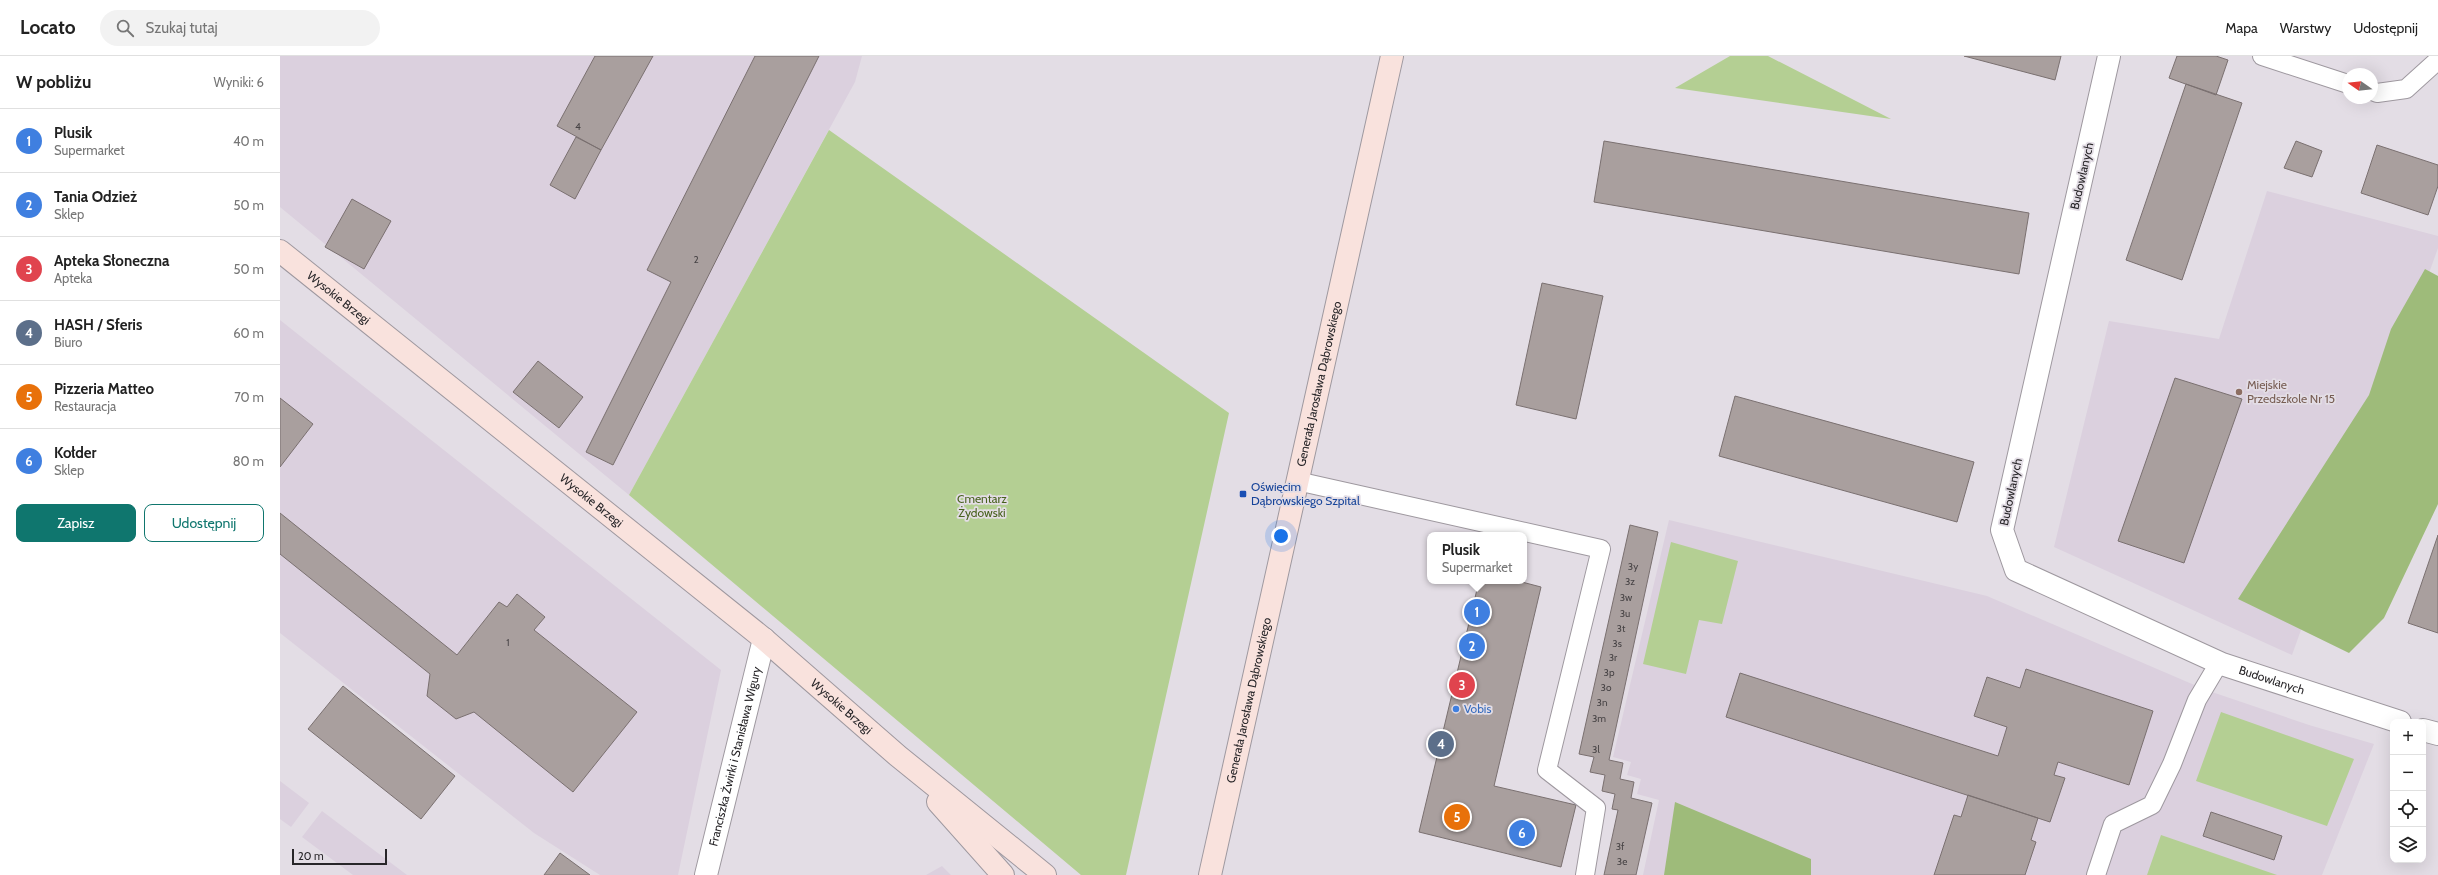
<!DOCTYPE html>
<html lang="pl">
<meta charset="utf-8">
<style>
:root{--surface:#fff;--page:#f2f2f2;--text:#222;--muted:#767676;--line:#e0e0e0;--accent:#0f766e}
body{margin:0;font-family:Cabin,sans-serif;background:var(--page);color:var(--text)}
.controls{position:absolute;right:12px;bottom:12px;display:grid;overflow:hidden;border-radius:8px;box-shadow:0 4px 16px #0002}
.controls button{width:36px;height:36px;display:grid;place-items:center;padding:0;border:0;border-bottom:1px solid var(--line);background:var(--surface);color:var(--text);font:20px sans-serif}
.compass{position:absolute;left:2062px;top:12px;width:36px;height:36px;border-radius:50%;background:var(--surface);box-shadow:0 4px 16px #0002;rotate:284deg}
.scale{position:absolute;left:12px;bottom:10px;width:95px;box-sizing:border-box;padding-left:4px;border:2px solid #282629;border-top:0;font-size:11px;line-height:14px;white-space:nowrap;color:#282629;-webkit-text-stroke:3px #e3dde5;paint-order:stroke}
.you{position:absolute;left:1001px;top:480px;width:14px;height:14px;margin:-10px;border:3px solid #fff;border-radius:50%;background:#1a73e8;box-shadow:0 0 0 6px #1a73e833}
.badge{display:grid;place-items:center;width:26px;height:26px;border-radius:50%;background:var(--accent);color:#fff;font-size:13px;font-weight:700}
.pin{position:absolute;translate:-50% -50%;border:2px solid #fff;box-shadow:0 1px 4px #0006}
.popup{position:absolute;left:1147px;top:476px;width:100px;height:52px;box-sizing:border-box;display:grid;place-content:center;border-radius:8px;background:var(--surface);filter:drop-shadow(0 1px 3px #0005);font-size:13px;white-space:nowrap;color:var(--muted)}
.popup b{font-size:15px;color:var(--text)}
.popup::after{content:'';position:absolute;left:50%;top:100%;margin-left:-8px;border:8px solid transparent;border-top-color:var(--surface)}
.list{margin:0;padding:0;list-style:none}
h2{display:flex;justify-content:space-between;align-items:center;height:52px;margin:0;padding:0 16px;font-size:17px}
h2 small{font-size:13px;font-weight:400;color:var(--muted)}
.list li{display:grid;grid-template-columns:26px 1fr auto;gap:12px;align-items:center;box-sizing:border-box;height:64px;padding:0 16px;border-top:1px solid var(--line)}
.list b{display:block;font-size:15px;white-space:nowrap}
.list p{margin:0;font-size:13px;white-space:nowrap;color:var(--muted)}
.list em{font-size:13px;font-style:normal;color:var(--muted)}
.actions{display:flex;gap:8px;padding:12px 16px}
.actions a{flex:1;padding:9px 0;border:1px solid var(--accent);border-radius:8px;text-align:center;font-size:14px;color:var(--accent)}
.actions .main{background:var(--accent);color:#fff}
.icon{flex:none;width:22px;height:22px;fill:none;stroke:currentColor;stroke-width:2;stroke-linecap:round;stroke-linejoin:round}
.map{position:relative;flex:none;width:2158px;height:819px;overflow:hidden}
header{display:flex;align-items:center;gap:24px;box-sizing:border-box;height:56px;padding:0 20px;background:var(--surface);border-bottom:1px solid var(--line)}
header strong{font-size:19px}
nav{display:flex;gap:22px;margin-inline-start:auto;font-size:14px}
.search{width:280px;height:36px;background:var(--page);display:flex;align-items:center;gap:10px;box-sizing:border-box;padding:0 14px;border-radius:22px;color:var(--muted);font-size:15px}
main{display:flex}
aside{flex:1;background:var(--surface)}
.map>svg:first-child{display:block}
</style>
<header>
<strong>Locato</strong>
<div class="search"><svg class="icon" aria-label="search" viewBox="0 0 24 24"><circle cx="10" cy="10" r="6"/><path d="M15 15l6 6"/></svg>Szukaj tutaj</div>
<nav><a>Mapa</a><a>Warstwy</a><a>Udostępnij</a></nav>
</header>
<main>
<aside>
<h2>W pobliżu<small>Wyniki: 6</small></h2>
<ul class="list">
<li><span class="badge" style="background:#3f7fe0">1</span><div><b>Plusik</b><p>Supermarket</p></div><em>40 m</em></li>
<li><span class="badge" style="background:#3f7fe0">2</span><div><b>Tania Odzież</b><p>Sklep</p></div><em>50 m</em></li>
<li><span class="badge" style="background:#e0444e">3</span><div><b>Apteka Słoneczna</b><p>Apteka</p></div><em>50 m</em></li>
<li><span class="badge" style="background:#5c6f8a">4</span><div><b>HASH / Sferis</b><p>Biuro</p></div><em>60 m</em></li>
<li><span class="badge" style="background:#e8710a">5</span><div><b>Pizzeria Matteo</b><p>Restauracja</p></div><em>70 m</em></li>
<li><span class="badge" style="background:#3f7fe0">6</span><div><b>Kołder</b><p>Sklep</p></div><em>80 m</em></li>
</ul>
<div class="actions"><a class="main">Zapisz</a><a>Udostępnij</a></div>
</aside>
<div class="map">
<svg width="2158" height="819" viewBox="0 0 2158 819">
<rect width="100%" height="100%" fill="#e3dde5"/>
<path fill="#dbd0de" d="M 0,0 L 582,0 L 575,26 L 349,439 L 0,151 Z
M 1987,135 L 2158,180 L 2158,192 L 2012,599 L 1774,491 L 1829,265 L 1939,283 Z
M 0,264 L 441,614 L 398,819 L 320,819 L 254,777 L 0,577 Z
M 1389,464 L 1707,540 L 1926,634 L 2029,669 L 2094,688 L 2042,819 L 1363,819 L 1379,744 L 1357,738 L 1361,723 L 1347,719 L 1351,706 L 1333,701 Z
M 0,725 L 29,747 L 11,771 L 0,763 Z
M 42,755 L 127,819 L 73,819 L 22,781 Z
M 662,810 L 671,819 L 646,819 Z"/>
<path fill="#b4cf93" d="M 1450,0 L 1488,0 L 1611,63 L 1395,32 Z
M 549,74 L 949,357 L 846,819 L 801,819 L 349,439 Z
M 1391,486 L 1458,505 L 1442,568 L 1419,564 L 1406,618 L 1363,608 Z
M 1941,656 L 2074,703 L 2047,770 L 1916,725 Z
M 1881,779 L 1997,819 L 1867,819 Z"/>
<path fill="#9ebb7a" d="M 2145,213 L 2158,220 L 2158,448 L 2104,562 L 2069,597 L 1958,543 L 2089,339 L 2111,273 Z
M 1395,746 L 1531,803 L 1531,819 L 1384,819 Z"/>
<path fill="#a99f9e" stroke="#7a7070" d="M 315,0 L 373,0 L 321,94 L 277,70 Z
M 475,0 L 539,0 L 333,409 L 306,396 L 391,226 L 367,214 Z
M 1684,0 L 1781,0 L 1775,24 Z
M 1897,0 L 1936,0 L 1948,4 L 1936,39 L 1889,22 Z
M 1906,28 L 1962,47 L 1902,224 L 1846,204 Z
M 296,81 L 321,94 L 295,143 L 270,129 Z
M 1324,85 L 1749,157 L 1739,218 L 1314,146 Z
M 2016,85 L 2042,95 L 2032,121 L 2004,112 Z
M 2097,89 L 2158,109 L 2158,130 L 2148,159 L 2081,137 Z
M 72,143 L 111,165 L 84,213 L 45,191 Z
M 1262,227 L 1323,240 L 1296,363 L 1236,349 Z
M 258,305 L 303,341 L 279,372 L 233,336 Z
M 1895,322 L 1962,343 L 1904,507 L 1838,485 Z
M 1455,340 L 1694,406 L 1677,466 L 1439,400 Z
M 0,342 L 33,368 L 0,411 Z
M 0,457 L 177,599 L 219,546 L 227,551 L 237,538 L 265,561 L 254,574 L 357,656 L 293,736 L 194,656 L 176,663 L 147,640 L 150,618 L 0,498 Z
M 1350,469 L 1378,476 L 1329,704 L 1343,707 L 1340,723 L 1354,726 L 1351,742 L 1372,747 L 1356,819 L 1324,819 L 1338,754 L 1332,753 L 1335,738 L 1322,735 L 1325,719 L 1310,716 L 1314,701 L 1299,698 Z
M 2158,479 L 2158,577 L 2128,567 Z
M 1199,525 L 1238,525 L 1261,531 L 1214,730 L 1296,749 L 1281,811 L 1139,776 Z
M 1746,613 L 1873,655 L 1849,729 L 1778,706 L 1774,719 L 1785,722 L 1770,766 L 1446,661 L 1460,617 L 1718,700 L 1727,671 L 1694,660 L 1707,621 L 1740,632 Z
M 63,630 L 175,720 L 141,763 L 28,673 Z
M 1688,739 L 1758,762 L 1751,784 L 1756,786 L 1745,819 L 1654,819 L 1674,759 L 1681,761 Z
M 1931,756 L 2002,780 L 1994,804 L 1923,780 Z
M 280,797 L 310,819 L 264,819 Z"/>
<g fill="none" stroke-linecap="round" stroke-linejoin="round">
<g stroke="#9e989f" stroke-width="20">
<path id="lane" d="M 1982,0 L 2068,28
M 2092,35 L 2097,37 L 2126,33 L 2158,4
M 1017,425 L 1321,493 L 1267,714 L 1316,752 L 1305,819
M 1816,819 L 1833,768 L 1872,749 L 1892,708 L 1917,644 L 1939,607"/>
</g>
<g stroke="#9e989f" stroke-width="24">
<g id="street">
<path id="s1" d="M 1829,0 L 1722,474 L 1736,514 L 1942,608 L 2120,666"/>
<path d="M 2143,674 L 2158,678"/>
<path id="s2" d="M 426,819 L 484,583"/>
</g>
</g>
<g stroke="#9e989f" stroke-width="24">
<g id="secondary">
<path id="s3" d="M 0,195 L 484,583 L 618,700 L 765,819"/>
<path d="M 658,746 L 723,819"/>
<path id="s4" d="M 930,819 L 1112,0"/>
</g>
</g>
<use href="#lane" stroke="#fff" stroke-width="18"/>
<use href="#street" stroke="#fff" stroke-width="22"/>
<use href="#secondary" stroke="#f9e2dd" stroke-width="22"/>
</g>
<circle fill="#8d6e63" stroke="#e3dde5" stroke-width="1.5" cx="1959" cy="336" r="4"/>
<rect fill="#1a4fb4" stroke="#e3dde5" stroke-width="1.5" x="959" y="434" width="8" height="8" rx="2"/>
<circle fill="#3f7fe0" stroke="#e3dde5" stroke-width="1.5" cx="1176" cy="653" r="4"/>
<g text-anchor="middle" stroke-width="3.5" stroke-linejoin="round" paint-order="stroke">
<g font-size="10" fill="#484446">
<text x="298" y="74">4</text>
<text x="416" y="207">2</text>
<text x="1353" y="514">3y</text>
<text x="1350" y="529">3z</text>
<text x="1346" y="545">3w</text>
<text x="1345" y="561">3u</text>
<text x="1341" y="576">3t</text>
<text x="228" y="590">1</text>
<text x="1337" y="591">3s</text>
<text x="1333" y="605">3r</text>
<text x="1329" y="620">3p</text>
<text x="1326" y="635">3o</text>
<text x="1322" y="650">3n</text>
<text x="1319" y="666">3m</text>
<text x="1316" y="697">3l</text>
<text x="1340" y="794">3f</text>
<text x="1342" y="809">3e</text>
</g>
<g font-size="12" fill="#282629" stroke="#e3dde5">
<text transform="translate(1802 120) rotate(-77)" y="4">Budowlanych</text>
<text dy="4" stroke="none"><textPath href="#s3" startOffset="75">Wysokie Brzegi</textPath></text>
<text dy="4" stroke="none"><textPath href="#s4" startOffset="503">Generała Jarosława Dąbrowskiego</textPath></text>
<text transform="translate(1731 436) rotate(-78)" y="4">Budowlanych</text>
<text dy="4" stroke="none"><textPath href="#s3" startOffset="399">Wysokie Brzegi</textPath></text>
<text dy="4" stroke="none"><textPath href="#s1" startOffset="807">Budowlanych</textPath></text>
<text dy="4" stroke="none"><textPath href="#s4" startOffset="179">Generała Jarosława Dąbrowskiego</textPath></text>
<text dy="4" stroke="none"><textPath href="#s3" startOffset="723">Wysokie Brzegi</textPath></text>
<text dy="4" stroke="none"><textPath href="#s2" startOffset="122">Franciszka Żwirki i Stanisława Wigury</textPath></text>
</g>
<g font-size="12" fill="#785e54" stroke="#e3dde5" text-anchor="start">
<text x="1967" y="333">Miejskie<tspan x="1967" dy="14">Przedszkole Nr 15</tspan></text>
</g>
<g font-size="12" fill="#164399" stroke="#e3dde5" text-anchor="start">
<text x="971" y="435">Oświęcim<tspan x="971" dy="14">Dąbrowskiego Szpital</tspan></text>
</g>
<g font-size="12" fill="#47611d" stroke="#e3dde5">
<text x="702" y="447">Cmentarz<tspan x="702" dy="14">Żydowski</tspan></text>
</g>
<g font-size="12" fill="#366cbe" stroke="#e3dde5" text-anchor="start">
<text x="1184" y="657">Vobis</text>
</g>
</g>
</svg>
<div class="controls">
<button>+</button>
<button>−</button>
<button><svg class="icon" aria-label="locate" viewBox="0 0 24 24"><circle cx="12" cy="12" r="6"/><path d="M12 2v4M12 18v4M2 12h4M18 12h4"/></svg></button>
<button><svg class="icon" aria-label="layers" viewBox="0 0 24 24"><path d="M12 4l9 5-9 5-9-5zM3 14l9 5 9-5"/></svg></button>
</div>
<svg class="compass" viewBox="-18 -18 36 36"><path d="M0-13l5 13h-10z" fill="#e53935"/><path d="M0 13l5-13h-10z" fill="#767676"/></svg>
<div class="scale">20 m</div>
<div class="you"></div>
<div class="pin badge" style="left:1197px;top:556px;background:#3f7fe0">1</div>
<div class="popup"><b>Plusik</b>Supermarket</div>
<div class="pin badge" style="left:1192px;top:590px;background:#3f7fe0">2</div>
<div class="pin badge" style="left:1182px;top:629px;background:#e0444e">3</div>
<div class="pin badge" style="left:1161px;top:688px;background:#5c6f8a">4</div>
<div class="pin badge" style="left:1177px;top:761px;background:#e8710a">5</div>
<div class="pin badge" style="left:1242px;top:777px;background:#3f7fe0">6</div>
</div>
</main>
